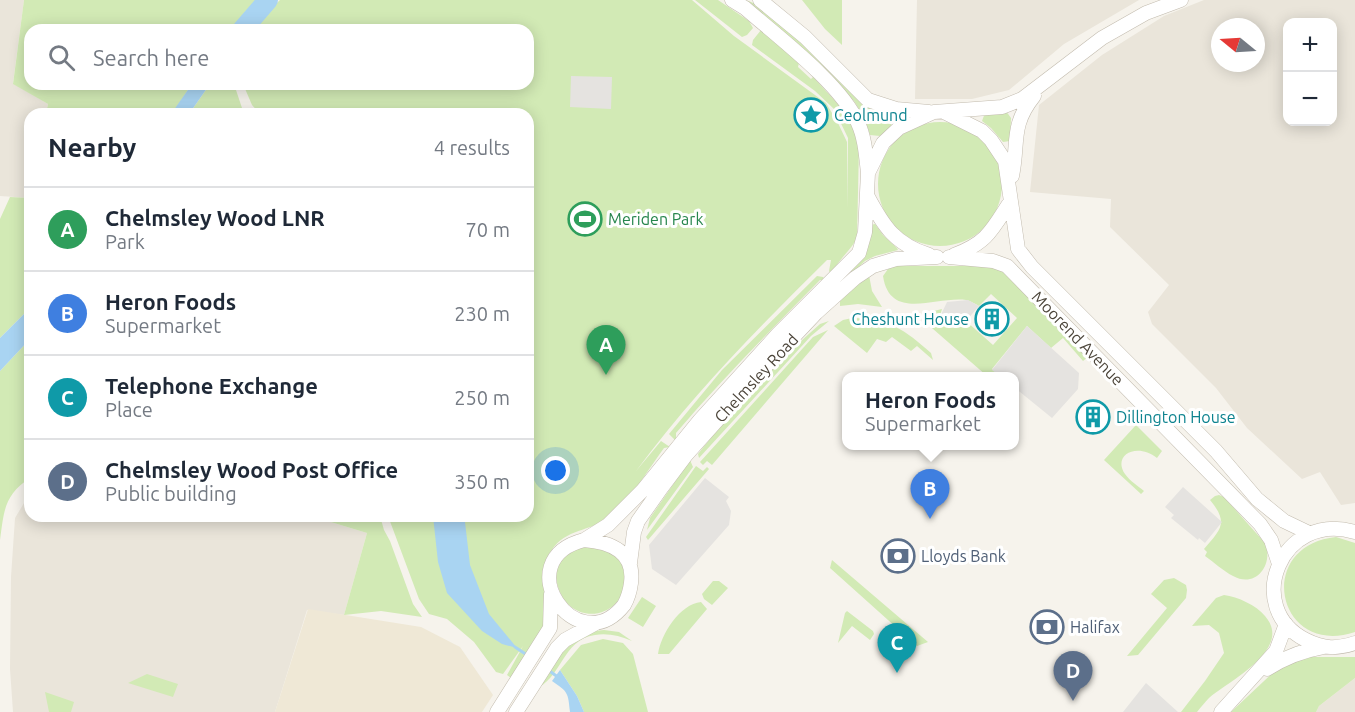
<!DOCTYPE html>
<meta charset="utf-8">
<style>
:root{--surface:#fff;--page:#f2f2f3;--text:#1f2937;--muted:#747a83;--line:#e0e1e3;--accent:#b45309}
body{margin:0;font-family:Ubuntu,sans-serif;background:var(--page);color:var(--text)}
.controls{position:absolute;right:18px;top:18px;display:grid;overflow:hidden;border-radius:12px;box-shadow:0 3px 15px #0003}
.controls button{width:54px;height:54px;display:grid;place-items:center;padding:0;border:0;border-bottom:2px solid var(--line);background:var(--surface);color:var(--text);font:30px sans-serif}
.compass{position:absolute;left:1211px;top:18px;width:54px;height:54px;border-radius:50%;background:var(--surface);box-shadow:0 3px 15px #0003;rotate:288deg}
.you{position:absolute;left:556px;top:471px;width:21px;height:21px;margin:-15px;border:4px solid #fff;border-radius:50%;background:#1a73e8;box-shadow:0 0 0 9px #1a73e833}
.badge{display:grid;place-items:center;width:39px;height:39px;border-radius:50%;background:var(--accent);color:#fff;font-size:20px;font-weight:700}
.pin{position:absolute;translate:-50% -50px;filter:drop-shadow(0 2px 3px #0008)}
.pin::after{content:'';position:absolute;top:32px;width:21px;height:18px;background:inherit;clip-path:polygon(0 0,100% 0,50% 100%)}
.popup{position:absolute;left:842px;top:372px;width:177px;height:78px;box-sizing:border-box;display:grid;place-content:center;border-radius:12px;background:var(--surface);filter:drop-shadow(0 2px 4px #0005);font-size:20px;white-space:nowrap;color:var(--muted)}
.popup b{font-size:22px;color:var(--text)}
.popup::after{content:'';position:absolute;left:50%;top:100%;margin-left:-12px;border:12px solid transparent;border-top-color:var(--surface)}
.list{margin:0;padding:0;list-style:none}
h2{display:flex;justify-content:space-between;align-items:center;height:78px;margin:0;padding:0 24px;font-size:26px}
h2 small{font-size:20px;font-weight:400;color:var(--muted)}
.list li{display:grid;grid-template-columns:39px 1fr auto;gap:18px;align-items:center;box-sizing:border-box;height:84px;padding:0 24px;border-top:2px solid var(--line)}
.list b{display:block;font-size:22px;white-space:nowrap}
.list p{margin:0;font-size:20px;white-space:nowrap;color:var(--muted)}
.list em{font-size:20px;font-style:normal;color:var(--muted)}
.icon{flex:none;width:33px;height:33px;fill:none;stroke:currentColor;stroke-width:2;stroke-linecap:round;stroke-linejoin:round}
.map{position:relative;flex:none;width:1355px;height:712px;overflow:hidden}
.search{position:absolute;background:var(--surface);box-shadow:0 3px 15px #0003;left:24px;top:24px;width:510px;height:66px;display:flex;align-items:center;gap:15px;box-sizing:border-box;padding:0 21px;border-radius:18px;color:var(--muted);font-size:22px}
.panel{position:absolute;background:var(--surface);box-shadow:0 3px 15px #0003;left:24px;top:108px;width:510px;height:414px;border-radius:18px}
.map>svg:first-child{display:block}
</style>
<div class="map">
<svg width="1355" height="712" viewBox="0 0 1355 712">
<rect width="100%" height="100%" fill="#f6f3ec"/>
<path fill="#eae5da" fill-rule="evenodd" d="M 0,0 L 24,0 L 13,83 L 48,104 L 46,114 L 30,114 L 30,198 L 0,196 Z
M 917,0 L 1139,0 L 1064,44 L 1009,90 L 972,99 L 915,99 Z
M 1204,0 L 1355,0 L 1355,503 L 1341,505 L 1320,472 L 1302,479 L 1247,428 L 1216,388 L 1152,324 L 1148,312 L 1169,285 L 1110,227 L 1111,199 L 1030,192 L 1039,105 L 1102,55 L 1164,16 ZM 1332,22 L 1332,122 L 1288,122 L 1288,22 ZM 1220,27 L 1256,27 L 1256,63 L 1220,63 Z
M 30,493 L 30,516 L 311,516 L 367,533 L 344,615 L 307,610 L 275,712 L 13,712 L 10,669 L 11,577 L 15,518 Z
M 1355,678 L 1355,712 L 1316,712 L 1319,706 Z"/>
<path fill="#efe8d6" d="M 308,609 L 421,627 L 460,647 L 493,695 L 482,712 L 275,712 Z"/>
<path fill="#d2eab5" d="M 24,0 L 260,0 L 233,30 L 30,30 L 30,84 L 192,84 L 172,114 L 46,114 L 48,104 L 13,84 Z
M 280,0 L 692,0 L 734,36 L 826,103 L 838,123 L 847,142 L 847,209 L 848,138 L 834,109 L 815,91 L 752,45 L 753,40 L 761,30 L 799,63 L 798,67 L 811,79 L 813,77 L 850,117 L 859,146 L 857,238 C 851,251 833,264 832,276 L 829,271 L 831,260 L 827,260 C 759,327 693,394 636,471 L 661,441 L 670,447 L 664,448 C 649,468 629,503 609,517 C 590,532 566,528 551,551 C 536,573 548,595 545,619 C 544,633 519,665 511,678 L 507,675 L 523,646 L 503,674 L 496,672 L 474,642 L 447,619 L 429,614 L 419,599 L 388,516 L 528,516 L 528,114 L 260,114 L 252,105 L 243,84 L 528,84 L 528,30 L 249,30 Z
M 695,0 L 718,0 L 749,21 L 753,28 L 747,35 L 742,37 Z
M 743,0 C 768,0 847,86 868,107 L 875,111 L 892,113 L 891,127 L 880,136 L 870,135 L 864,117 L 854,101 L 801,47 L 772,22 Z
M 802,0 L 842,0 L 842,45 L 825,29 Z
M 210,84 L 234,84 L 242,108 L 248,114 L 189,114 Z
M 1006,111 L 1011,118 L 1010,141 L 1003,142 L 991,128 L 982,121 L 985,113 Z
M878 184a62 62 0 1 1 124 0a62 62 0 1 1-124 0Z
M 10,197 L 30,198 L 30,308 L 0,338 L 0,219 Z
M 875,224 L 883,235 L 897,248 L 898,250 L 875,256 L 865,261 L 841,283 L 838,281 L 870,225 Z
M 895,266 L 986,266 L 1003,271 L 1088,357 L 1083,361 L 1063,338 L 1051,348 L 1027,326 L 992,369 L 1000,376 L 987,376 L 917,315 L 942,309 L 939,319 L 950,327 L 966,321 L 993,345 L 1017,318 L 991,294 L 979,306 C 975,304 971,301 966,300 C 936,296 890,322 883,276 L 888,269 Z
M 869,275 L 872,291 L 882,307 L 858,304 L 840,306 L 840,295 Z
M 817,276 L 823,277 L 826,281 L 820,280 C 771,330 722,379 676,433 L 676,441 L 669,434 L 722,370 Z
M 852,318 C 889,318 905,330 931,353 L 933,360 L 917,346 L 911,351 L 892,337 L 886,342 L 877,339 L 867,353 L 834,326 L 843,320 Z
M 829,321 L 811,336 L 699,458 L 698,454 C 734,408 776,362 820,324 Z
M 828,330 L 712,465 L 707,461 L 703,465 L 700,462 L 813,337 Z
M 30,339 L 30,478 C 4,495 4,511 0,540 L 0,371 Z
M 1136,425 L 1162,451 L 1157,458 C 1137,442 1112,455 1125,474 C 1130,481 1138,486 1144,491 L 1141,494 L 1104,460 Z
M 690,460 L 693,467 L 647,530 L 650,518 Z
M 696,466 L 703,471 L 707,467 L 709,469 L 648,540 L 646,537 Z
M 1219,495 L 1224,497 L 1265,543 C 1274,564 1256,589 1233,576 C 1223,571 1214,562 1205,556 L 1207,552 L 1204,549 C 1221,529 1229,523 1210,500 L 1215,496 Z
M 380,516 L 384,530 L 390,541 L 413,604 L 422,617 L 381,611 L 344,615 L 367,533 L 311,516 Z
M 1336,537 L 1355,543 L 1355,632 C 1277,658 1253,546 1336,537 Z
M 587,543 L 621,558 C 623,563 626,570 626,576 C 625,622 567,628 557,583 C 555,575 556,562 562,556 C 568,550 580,547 587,543 Z
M 832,560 L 928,642 L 917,646 L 830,568 Z
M 1174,578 L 1186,585 L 1187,590 L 1186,598 L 1138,655 L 1127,656 L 1167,608 L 1151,594 L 1164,580 Z
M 713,581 L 719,581 L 728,588 L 712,605 L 704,599 L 702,594 Z
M 1224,595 C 1238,597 1256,605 1265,616 C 1294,649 1229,681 1209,698 C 1205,702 1201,707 1197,712 L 1181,712 L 1205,681 L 1224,653 L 1219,633 L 1209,625 L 1192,626 L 1216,598 Z
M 642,597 L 656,606 L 643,627 L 628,618 Z
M 701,602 L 707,609 L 669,654 L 658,654 C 661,634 680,604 701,602 Z
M 847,611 L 873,631 L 874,634 L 870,640 L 852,626 L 838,643 L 845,613 Z
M 604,630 L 619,632 L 632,641 C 620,636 608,633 595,635 C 561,640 563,679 533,690 C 554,661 565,633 604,630 Z
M 603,639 L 623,643 L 633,654 L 648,712 L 584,712 L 577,696 L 560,670 L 581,645 Z
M 1306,657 L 1355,657 L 1355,678 L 1319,706 L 1316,712 L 1231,712 L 1281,665 Z
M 147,674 L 178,684 L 173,697 L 128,683 Z
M 45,692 L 74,702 L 71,712 L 49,712 Z"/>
<path fill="#e5e3e0" d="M 571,76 L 612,77 L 611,109 L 570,107 Z
M 968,300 L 979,306 L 966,321 L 950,327 L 939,319 L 947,302 Z
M 1027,326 L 1079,373 L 1078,389 L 1052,418 L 1014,387 L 1014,376 L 1000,376 L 992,370 Z
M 705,478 L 729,497 L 726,501 L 731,511 L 729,525 L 676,585 L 652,569 L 649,545 Z
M 1183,487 L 1222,522 L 1205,543 L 1199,538 L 1198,540 L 1171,518 L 1174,515 L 1165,507 Z
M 1146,683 L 1178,712 L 1123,712 Z"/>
<path fill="#a9d4f2" d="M 192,84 L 210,84 L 189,114 L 171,114 Z
M 30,308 L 30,339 L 0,371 L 0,338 Z
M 433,516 L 467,516 L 465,522 L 470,565 L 489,614 L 517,648 L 502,644 L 482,631 L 447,593 L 438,562 Z
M 560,670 L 577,696 L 584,712 L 570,712 C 568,692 568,692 552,681 Z"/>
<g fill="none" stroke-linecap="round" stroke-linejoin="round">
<path stroke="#a9d4f2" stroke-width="3" d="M 515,647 L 527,655
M 547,669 L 559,678"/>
<path stroke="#a9d4f2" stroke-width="20" d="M 242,30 L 268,0"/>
<g stroke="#c2bbae" stroke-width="15">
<path id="minor" d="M 732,0 L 745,8 C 778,37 841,84 858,123 C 865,138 866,156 868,173
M 760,0 L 805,37 L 868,100 L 896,109 L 929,112
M 944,112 L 982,131 L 991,140 L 1005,161 L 1018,249 L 1032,267 L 1216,451 L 1257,499 L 1284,521 L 1309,533
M 1012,176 C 1019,142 1010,126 1034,96
M 868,197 C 884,227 895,244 929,255
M 954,255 C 987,243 992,230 1010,202
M 949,257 L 993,261 L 1007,266 L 1260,524 L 1271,540 L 1279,564
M 1355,532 C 1281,510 1242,608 1306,640 C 1324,649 1337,649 1355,643
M 584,540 L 608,525 L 643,490 L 700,420 L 778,334 L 859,253 L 865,232 L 868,173 L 883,143 L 899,128 L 934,112 L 1002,107 L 1022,99 L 1102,38 L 1146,13 L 1181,0
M 584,540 C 611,542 635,552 631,583 C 630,591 628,598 624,605 C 577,664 506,560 584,540 Z
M 630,563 L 634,532 L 638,521 L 662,487 L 686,455 L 765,367 L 816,313 L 855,278 L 873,266 L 896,259 L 937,257
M 1267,669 C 1285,657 1301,651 1323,647
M 497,712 L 550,628 L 551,594
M 516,712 L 557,648 L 565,640 L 596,623
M 1221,712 L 1276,651 L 1286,624"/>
</g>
<use href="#minor" stroke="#fff" stroke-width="14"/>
</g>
<defs>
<g id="sight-ring" transform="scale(1.725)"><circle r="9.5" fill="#fff" stroke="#0f9aa8" stroke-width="1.5"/><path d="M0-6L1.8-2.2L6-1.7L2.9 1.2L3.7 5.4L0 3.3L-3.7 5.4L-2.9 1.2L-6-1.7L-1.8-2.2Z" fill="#0f9aa8"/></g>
<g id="stadium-ring" transform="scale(1.725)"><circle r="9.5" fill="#fff" stroke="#2e9e5b" stroke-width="1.5"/><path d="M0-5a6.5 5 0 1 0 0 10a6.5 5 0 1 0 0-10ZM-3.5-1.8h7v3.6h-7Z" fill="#2e9e5b"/></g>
<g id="building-ring" transform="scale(1.725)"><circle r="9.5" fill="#fff" stroke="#0f9aa8" stroke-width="1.5"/><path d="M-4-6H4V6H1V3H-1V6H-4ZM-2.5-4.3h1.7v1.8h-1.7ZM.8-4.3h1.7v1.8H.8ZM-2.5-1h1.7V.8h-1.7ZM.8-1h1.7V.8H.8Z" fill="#0f9aa8"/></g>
<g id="bank-ring" transform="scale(1.725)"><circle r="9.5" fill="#fff" stroke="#5c6f8a" stroke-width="1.5"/><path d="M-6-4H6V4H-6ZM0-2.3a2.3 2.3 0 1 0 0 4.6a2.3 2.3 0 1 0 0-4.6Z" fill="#5c6f8a"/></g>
</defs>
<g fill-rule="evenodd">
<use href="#sight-ring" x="811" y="115"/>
<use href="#stadium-ring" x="585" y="219"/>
<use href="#building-ring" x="992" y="319"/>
<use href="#building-ring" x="1093" y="417"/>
<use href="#bank-ring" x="898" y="556"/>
<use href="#bank-ring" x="1047" y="627"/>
</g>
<g text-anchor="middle" stroke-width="6" stroke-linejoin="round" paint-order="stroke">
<g font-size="16" fill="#0d838f" stroke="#fff" text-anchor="start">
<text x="834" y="121">Ceolmund</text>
<text x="969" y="325" text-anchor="end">Cheshunt House</text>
<text x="1116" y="423">Dillington House</text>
</g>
<g font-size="16" fill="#27864d" stroke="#fff" text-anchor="start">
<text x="608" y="225">Meriden Park</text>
</g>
<g font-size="16" fill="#4b4439" stroke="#fff">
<text transform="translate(1078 338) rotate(46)" y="6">Moorend Avenue</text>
<text transform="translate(756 378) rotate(-47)" y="6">Chelmsley Road</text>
</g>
<g font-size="16" fill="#4e5e75" stroke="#fff" text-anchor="start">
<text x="921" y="562">Lloyds Bank</text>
<text x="1070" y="633">Halifax</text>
</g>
</g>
</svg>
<div class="controls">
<button>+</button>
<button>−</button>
</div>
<svg class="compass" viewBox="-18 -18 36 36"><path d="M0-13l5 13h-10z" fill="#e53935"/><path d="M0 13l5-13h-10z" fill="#747a83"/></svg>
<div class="you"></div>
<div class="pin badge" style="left:606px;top:375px;background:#2e9e5b">A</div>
<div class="pin badge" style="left:930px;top:519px;background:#3f7fe0">B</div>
<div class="popup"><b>Heron Foods</b>Supermarket</div>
<div class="pin badge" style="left:897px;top:673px;background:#0f9aa8">C</div>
<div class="pin badge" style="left:1073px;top:701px;background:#5c6f8a">D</div>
<div class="search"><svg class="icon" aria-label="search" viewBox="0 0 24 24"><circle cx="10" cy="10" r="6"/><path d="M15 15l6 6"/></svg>Search here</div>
<section class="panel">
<h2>Nearby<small>4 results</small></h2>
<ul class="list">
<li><span class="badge" style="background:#2e9e5b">A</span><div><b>Chelmsley Wood LNR</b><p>Park</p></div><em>70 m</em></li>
<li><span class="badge" style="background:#3f7fe0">B</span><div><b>Heron Foods</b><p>Supermarket</p></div><em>230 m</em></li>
<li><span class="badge" style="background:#0f9aa8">C</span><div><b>Telephone Exchange</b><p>Place</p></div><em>250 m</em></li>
<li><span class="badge" style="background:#5c6f8a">D</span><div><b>Chelmsley Wood Post Office</b><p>Public building</p></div><em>350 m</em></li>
</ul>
</section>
</div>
